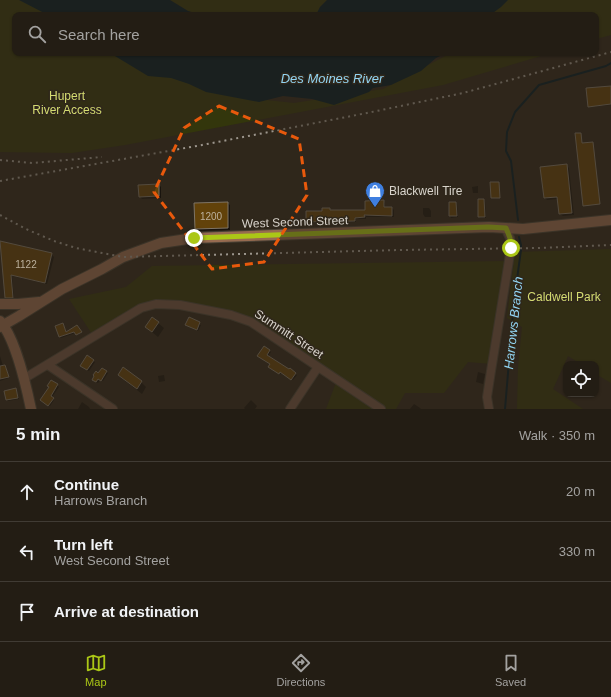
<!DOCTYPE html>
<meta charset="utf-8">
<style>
:root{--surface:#231d14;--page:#2f2a22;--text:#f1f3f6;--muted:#a3a2a0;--line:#403b34;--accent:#abc716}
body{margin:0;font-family:Arial,sans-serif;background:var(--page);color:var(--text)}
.controls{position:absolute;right:12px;bottom:12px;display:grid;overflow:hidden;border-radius:8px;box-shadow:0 1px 3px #0004}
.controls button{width:36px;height:36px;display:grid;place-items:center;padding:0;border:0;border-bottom:1px solid var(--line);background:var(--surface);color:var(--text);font:20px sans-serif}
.stop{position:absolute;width:12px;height:12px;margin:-9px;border:3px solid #abc716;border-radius:50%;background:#fff}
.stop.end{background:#abc716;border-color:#fff;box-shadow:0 1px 4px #0008}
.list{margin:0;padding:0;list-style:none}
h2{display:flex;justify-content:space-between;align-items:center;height:52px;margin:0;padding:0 16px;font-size:17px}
h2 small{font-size:13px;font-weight:400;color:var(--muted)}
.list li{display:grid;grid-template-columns:26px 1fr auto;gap:12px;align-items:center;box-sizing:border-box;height:60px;padding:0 16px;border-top:1px solid var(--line)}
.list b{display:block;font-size:15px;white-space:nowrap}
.list p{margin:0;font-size:13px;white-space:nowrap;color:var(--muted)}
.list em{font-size:13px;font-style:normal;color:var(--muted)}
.icon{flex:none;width:22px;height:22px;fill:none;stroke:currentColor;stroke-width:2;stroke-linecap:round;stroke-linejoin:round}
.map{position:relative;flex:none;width:611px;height:409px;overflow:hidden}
.search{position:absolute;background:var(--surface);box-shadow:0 1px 3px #0004;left:12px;right:12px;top:12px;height:44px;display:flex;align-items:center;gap:10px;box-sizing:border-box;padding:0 14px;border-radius:8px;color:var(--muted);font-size:15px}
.sheet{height:232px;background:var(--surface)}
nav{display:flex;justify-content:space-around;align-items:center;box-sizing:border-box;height:56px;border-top:1px solid var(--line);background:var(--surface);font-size:11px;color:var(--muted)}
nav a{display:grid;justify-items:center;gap:2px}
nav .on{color:var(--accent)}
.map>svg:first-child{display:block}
</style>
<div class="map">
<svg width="611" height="409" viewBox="0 0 611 409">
<rect width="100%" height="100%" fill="#2f271b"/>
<path fill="#33360c" d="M 0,0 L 21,0 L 55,15 L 15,15 L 15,53 L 124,53 L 239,97 L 294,103 L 383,89 L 451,53 L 551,53 L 443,85 L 125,145 L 72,153 L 0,152 Z
M 170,0 L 327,0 L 320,7 L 316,15 L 201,15 L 188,11 Z
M 507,0 L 611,0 L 611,35 L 596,39 L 596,15 L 491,15 Z
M 611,249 L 611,383 L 596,374 L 596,364 L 581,364 L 568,356 L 553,389 L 583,409 L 517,409 L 518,367 L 522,327 L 507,318 L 515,252 Z
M 509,261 L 492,364 L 468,362 L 444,393 L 405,393 L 396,409 L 326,409 L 337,380 L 251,322 L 156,304 L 94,337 L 69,299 L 126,287 L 152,266 Z"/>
<path fill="#001a25" d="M 19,0 L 170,0 L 188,11 L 201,15 L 48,15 Z
M 327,0 L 508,0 L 501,7 L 490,15 L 316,15 L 320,7 Z
M 110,53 L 446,53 L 436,58 L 421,71 L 391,85 L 373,88 L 369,92 L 334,105 L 312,99 L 283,96 L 259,102 L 206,92 L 189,84 L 171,78 L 148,76 Z"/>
<path fill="#0007" d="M 611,87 L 611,105 L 589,107 Z
M 566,165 L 569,168 L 574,215 L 563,216 L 560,214 L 558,199 L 547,200 L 545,198 L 542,168 Z
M 159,185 L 161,187 L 161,198 L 142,199 L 140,196 Z
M 478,186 L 478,193 L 473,193 L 472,187 Z
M 484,200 L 485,201 L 486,218 L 481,218 L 479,217 Z
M 383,201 L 385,203 L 385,208 L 392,208 L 394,210 L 394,217 L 366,217 L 366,219 L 356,219 L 356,222 L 309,223 L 307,222 L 329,209 L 331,210 L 366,211 Z
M 227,203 L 230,205 L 230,230 L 198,231 L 196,229 Z
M 450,203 L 456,203 L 457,204 L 458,217 L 451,218 L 450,216 Z
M 423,208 L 429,208 L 431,211 L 431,217 L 425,217 L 423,214 Z
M 1,242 L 51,254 L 54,257 L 47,284 L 12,276 L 14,299 L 8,299 L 6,297 Z
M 152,318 L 164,328 L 158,337 L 146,327 Z
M 189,319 L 201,325 L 198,331 L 188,326 Z
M 63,324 L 66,332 L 77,326 L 81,331 L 61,338 L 56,326 Z
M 269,350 L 271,352 L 268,356 L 297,375 L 293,380 L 282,373 L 280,374 L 271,368 L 271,365 L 260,357 Z
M 0,356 L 3,366 L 6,367 L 9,378 L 0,381 Z
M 93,361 L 95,362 L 89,371 L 83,367 Z
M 102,369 L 108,373 L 103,381 L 100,380 L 98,383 L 95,381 Z
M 478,372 L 485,374 L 483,384 L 476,382 Z
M 164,375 L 165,381 L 159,382 L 158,376 Z
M 138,379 L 146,387 L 142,394 L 124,380 Z
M 51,381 L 59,387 L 52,397 L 54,400 L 50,406 L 43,402 L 50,388 Z
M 16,389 L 19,399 L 8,401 L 7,400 Z
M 251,400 L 257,406 L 255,409 L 245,409 L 244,408 Z
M 82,402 L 89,407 L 90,409 L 78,409 Z
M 414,404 L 420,408 L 421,409 L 410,409 Z"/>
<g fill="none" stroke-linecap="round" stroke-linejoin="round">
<path stroke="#001a25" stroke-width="2" d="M 518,220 L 511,161 L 506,151 L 507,132 L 515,112 L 539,85 L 606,66 L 611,63
M 505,409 L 514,301 L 521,250 L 521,245 L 519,237"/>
</g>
<path fill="#62420a" stroke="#7e7466" d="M 611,86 L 611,104 L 588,107 L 586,88 Z
M 575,133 L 581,133 L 582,143 L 593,142 L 600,204 L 583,206 Z
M 567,164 L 572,213 L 559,214 L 557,197 L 544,198 L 540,167 Z
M 490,182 L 499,182 L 500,198 L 491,198 Z
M 159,184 L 159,196 L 139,197 L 138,185 Z
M 478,199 L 484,199 L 485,217 L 478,217 Z
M 384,200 L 384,207 L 392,207 L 392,216 L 364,215 L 365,217 L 355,218 L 355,221 L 306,222 L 306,211 L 322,211 L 322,208 L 330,208 L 330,210 L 365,210 L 365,201 Z
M 228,202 L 228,228 L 195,229 L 194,203 Z
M 449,202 L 456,202 L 457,216 L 449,216 Z
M 0,241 L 52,253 L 45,283 L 11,275 L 13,298 L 5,298 Z
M 152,317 L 159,322 L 152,332 L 145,327 Z
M 189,317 L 200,322 L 197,330 L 185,325 Z
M 63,323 L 66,332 L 77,325 L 82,332 L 76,335 L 74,332 L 59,337 L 55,326 Z
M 264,346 L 270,350 L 267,355 L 289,369 L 290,368 L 296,373 L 291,380 L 280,372 L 279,374 L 268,367 L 270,364 L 257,356 Z
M 87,355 L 94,360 L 87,370 L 80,366 Z
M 5,365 L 9,377 L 0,379 L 0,366 Z
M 123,367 L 142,381 L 137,389 L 118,375 Z
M 102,368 L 107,371 L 101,381 L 98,379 L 96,382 L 92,380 L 94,376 L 93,375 L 96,371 L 98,373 Z
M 51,380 L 58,384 L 51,396 L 54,398 L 48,406 L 40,400 L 49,387 L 47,386 Z
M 16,388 L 18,398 L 6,400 L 4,391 Z"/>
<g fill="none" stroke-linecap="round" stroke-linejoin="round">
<g stroke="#4a4337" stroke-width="10">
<path id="minor" d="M 48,365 L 113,409
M 25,378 L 141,308 L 156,304 L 180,305 L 231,315 L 251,322 L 381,409
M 290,409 L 318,367
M 489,409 L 487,397 L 491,371 L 511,248 L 510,238 L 505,228"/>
</g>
<g stroke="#4a4337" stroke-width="12">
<path id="secondary" d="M 0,304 L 18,304 L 39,302
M 0,321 C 16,339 26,385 31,409
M 0,327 L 19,316 L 62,289 L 102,269 L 123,257 L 161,243 L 194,238 L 489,227 L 523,229 L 611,220"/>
</g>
<use href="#minor" stroke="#6f5343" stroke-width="8"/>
<use href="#secondary" stroke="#976b50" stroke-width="10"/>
<path stroke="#9c968d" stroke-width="2" stroke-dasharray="2 4" stroke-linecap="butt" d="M 0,160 L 32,163 L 102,157
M 0,181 L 202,145 L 367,113 L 463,93 L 611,52
M 0,215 L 26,229 L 54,241 L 76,248 L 123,257 L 400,250 L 538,248 L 611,245"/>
</g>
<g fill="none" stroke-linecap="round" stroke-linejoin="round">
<path stroke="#abc716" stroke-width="5" d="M 194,238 L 488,227 L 506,228 L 510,238 L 511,248"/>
</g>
<path d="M0 0H611V409H0ZM 219,106 L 299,139 L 307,195 L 264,262 L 212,269 L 154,192 L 184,128 Z" fill="#2f271b" fill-opacity=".55" fill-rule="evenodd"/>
<path fill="none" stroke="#e8590c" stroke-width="3" stroke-dasharray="8 5" stroke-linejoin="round" d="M 219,106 L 299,139 L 307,195 L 264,262 L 212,269 L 154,192 L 184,128 Z"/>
<defs>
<g id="shop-pin" transform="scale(1)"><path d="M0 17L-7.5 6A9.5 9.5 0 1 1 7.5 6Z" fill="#3f7fe0" stroke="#2f271b"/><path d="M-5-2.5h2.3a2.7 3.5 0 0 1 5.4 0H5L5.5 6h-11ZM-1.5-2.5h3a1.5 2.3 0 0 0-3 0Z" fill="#fff"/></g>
</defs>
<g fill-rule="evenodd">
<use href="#shop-pin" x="375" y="191"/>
</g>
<g text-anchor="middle" stroke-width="3" stroke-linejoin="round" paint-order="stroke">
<g font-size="10" fill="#bbb09c">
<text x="211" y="220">1200</text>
<text x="26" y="268">1122</text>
</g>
<g font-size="12" fill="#d4db71" stroke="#2f271b">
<text x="67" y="100">Hupert<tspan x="67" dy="14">River Access</tspan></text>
<text x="564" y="301">Caldwell Park</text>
</g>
<g font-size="12" fill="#d9d4cc" stroke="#2f271b" text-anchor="start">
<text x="389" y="195">Blackwell Tire</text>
</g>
<g font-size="12" fill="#d9d4cc" stroke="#2f271b">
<text transform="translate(295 222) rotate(-2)" y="4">West Second Street</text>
<text transform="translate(289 334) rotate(33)" y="4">Summitt Street</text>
</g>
<g font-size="13" font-style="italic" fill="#92d4f2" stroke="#2f271b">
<text x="332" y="83">Des Moines River</text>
<text transform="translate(513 323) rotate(-84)" y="5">Harrows Branch</text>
</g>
</g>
</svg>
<div class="controls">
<button><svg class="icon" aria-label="locate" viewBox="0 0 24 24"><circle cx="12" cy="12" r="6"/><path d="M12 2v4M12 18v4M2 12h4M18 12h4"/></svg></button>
</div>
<div class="stop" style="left:511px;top:248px"></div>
<div class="stop end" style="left:194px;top:238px"></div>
<div class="search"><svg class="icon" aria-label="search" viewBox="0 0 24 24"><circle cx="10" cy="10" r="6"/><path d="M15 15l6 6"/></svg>Search here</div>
</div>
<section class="sheet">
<h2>5 min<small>Walk · 350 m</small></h2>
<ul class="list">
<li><svg class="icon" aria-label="ahead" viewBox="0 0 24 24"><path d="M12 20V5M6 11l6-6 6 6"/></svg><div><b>Continue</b><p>Harrows Branch</p></div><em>20 m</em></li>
<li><svg class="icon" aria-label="left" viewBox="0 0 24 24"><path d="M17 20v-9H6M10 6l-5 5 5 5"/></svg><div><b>Turn left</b><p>West Second Street</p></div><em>330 m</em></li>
<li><svg class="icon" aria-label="arrive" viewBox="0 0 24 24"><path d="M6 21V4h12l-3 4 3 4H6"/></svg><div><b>Arrive at destination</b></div></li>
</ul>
</section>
<nav>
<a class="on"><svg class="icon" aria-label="map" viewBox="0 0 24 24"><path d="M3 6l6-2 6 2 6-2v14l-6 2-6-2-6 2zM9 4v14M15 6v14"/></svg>Map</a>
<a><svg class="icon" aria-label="directions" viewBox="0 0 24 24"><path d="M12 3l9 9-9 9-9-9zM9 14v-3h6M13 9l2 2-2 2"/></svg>Directions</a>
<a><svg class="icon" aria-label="saved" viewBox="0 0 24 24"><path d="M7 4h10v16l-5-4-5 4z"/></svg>Saved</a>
</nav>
